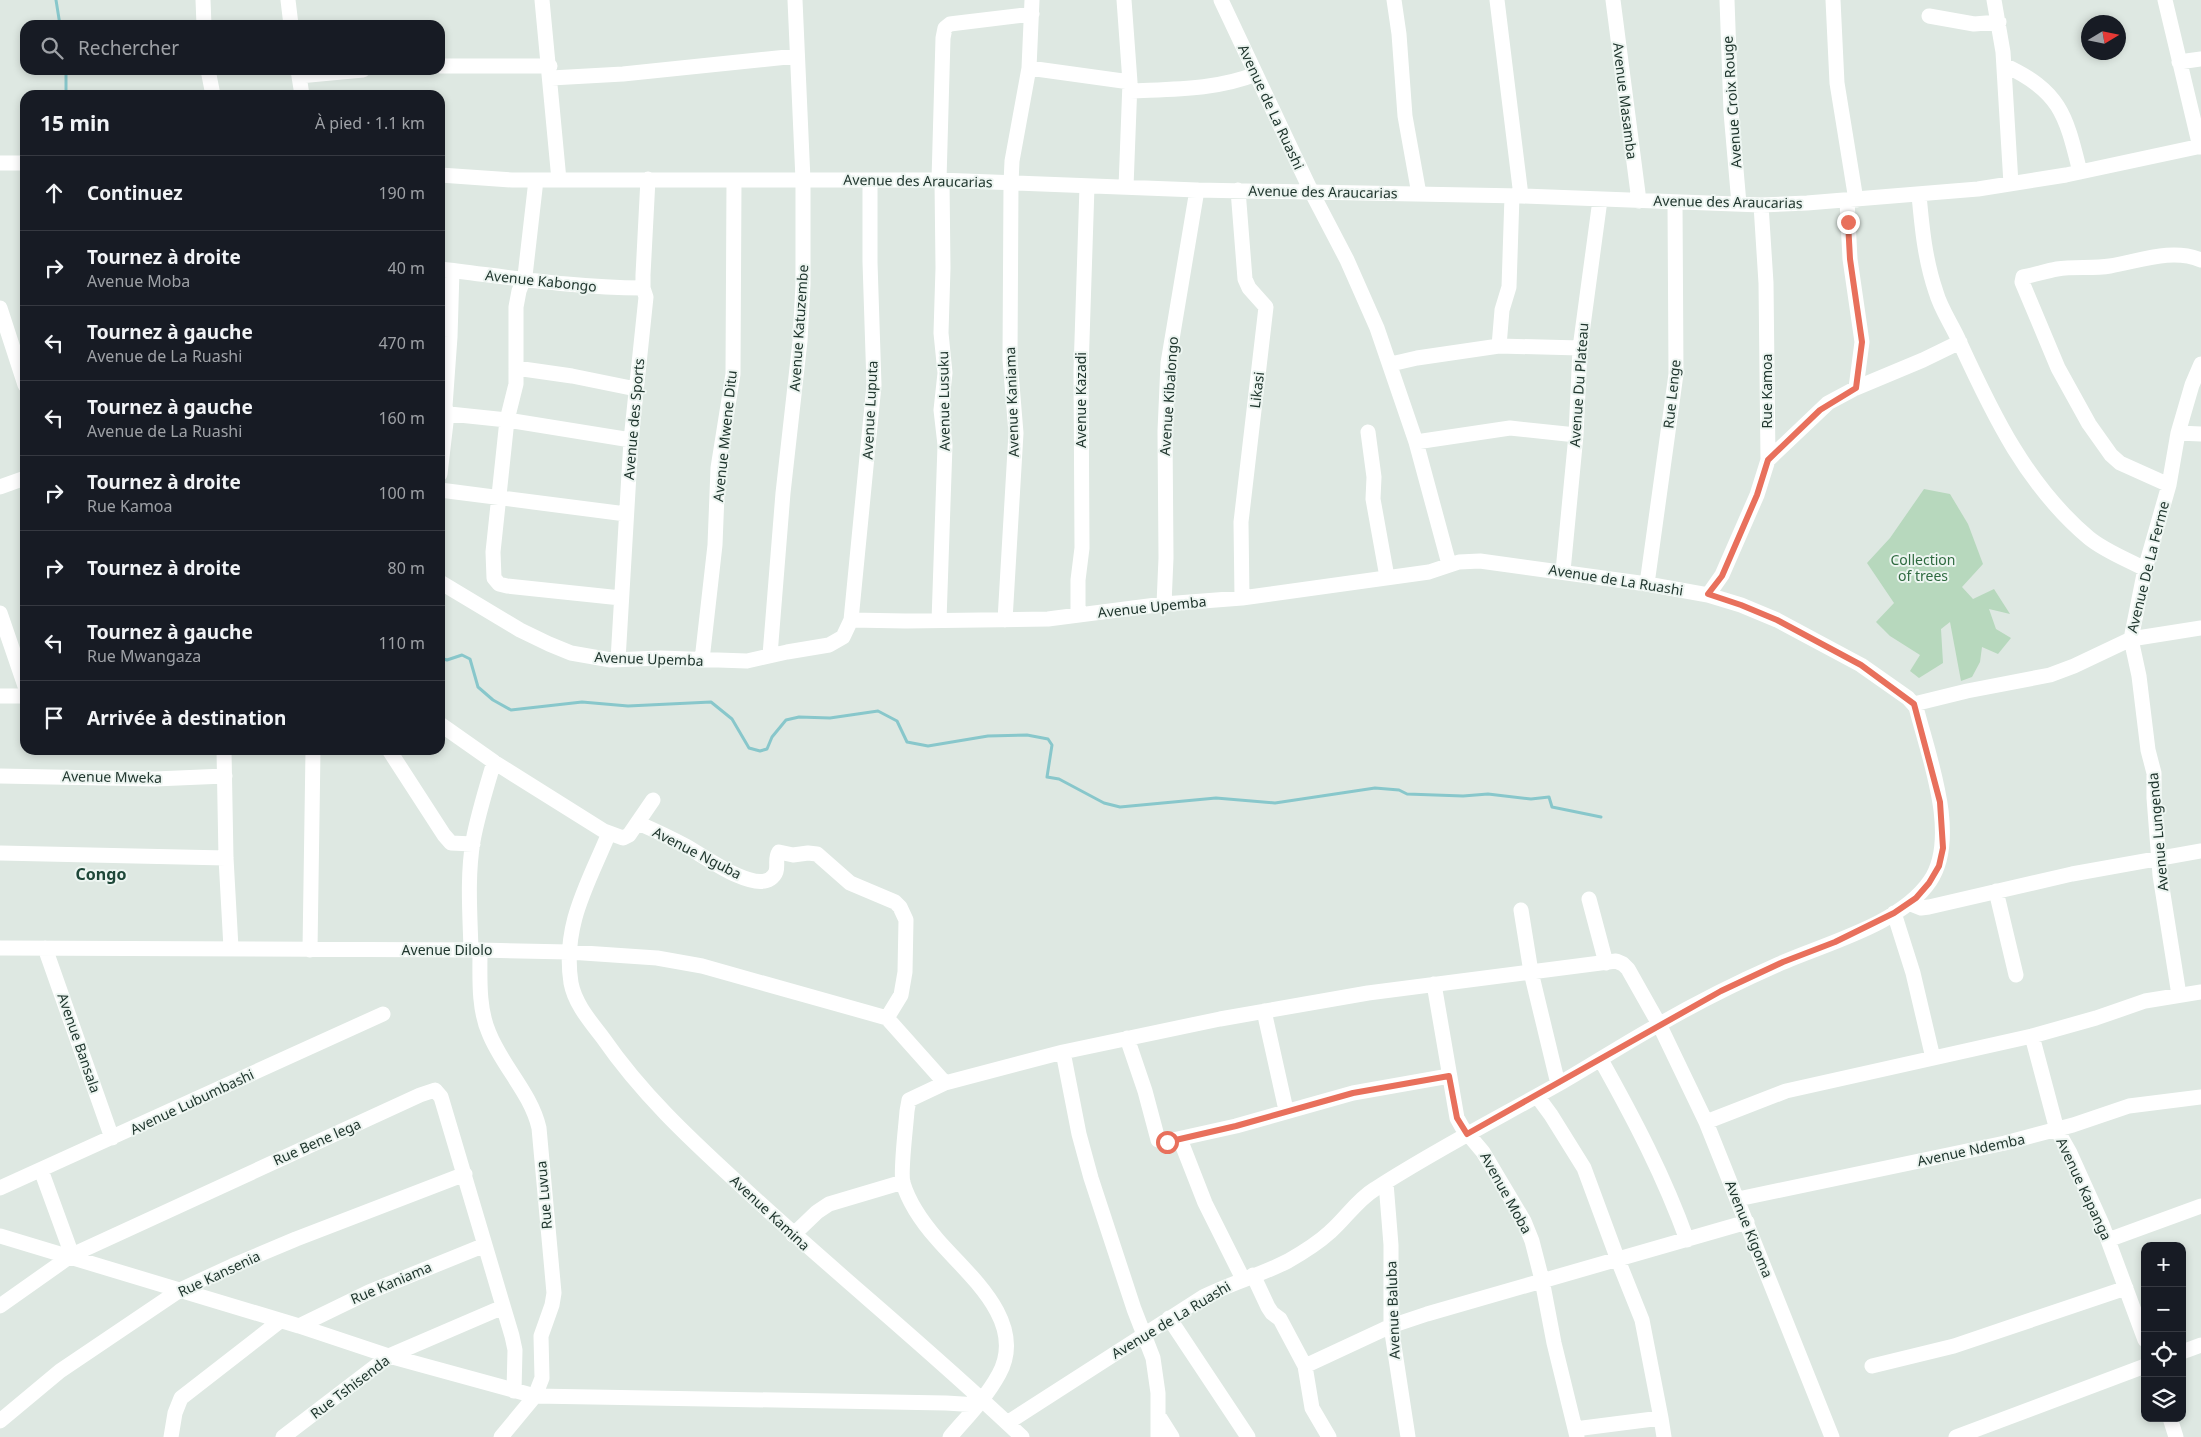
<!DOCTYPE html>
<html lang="fr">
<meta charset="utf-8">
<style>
:root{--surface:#171b24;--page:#20242c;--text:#f1f3f6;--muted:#9ea1a6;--line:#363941}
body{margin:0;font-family:"Noto Sans",sans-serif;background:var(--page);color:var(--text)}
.controls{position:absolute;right:15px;bottom:15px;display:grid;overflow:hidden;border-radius:10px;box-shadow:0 2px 8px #0003}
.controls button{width:45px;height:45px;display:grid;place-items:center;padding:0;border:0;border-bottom:1px solid var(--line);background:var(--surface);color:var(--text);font:25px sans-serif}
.compass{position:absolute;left:2081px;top:15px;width:45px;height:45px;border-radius:50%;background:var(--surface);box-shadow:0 2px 8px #0003;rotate:80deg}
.stop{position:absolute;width:15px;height:15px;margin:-11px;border:4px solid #e8705c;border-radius:50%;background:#fff}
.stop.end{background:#e8705c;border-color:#fff;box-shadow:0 1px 5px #0008}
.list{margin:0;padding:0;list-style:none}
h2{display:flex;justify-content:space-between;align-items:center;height:65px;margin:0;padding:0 20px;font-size:21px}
h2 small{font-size:16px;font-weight:400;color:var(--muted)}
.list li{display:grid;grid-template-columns:32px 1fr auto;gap:15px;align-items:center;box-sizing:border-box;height:75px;padding:0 20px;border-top:1px solid var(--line)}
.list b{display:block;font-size:19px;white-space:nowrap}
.list p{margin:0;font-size:16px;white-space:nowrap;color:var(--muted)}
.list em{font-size:16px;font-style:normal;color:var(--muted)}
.icon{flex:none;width:28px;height:28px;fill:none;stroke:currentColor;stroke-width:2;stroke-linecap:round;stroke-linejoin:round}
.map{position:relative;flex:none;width:2201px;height:1437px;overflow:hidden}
.search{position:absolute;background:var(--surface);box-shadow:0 2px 8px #0003;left:20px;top:20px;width:425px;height:55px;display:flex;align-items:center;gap:12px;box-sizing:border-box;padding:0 18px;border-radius:15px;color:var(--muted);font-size:19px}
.panel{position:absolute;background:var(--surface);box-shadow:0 2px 8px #0003;left:20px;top:90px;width:425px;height:665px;border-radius:15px}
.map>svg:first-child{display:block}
</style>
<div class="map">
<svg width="2201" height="1437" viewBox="0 0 2201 1437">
<rect width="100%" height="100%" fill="#dee8e2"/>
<path fill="#b7d8bd" d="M 1924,489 L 1950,494 L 1968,524 L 1983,564 L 1962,587 L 1973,599 L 1994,589 L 2010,614 L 1989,609 L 1996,629 L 2011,638 L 1998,654 L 1982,647 L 1980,662 L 1972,677 L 1961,681 L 1950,622 L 1941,629 L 1943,663 L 1919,678 L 1910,671 L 1920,655 L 1890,636 L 1876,622 L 1894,603 L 1867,563 L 1890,538 Z"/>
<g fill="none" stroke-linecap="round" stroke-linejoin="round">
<path stroke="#88c7cb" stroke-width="3" d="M 56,0 L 60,25
M 66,95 L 66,70
M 25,210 L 23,213 L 25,227
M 440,658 L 447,660 L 462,655 L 470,659 L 478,687 L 493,700 L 511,710 L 582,702 L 628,706 L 711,702 L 732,719 L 749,748 L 760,751 L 767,749 L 772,737 L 786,720 L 799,717 L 830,718 L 878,711 L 897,721 L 907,742 L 928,746 L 988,736 L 1027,735 L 1048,739 L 1052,745 L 1047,777 L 1059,779 L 1104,803 L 1120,807 L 1216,798 L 1275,803 L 1375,788 L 1399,790 L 1407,794 L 1463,796 L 1488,794 L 1531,799 L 1549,797 L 1552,807 L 1601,817"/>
<path stroke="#fff" stroke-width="15" d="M 203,0 L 204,25
M 288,0 L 291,25
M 542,0 L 559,180
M 1124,0 L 1130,82 L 1126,187
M 1221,0 L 1311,191 L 1347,260 L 1377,328 L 1416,442 L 1449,564
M 1394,0 L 1399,34 L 1405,116 L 1419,194
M 1497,0 L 1521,196
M 1613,0 L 1639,201
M 1727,0 L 1731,112 L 1739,204
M 1833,0 L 1837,83 L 1856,200
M 1994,0 L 2003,52 L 2011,184
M 2165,0 L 2200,147
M 1929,16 L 1974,24 L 1999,22
M 2179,62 L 2201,59
M 2004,65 C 2061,91 2066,116 2080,172
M 440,66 L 550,66
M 1029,68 L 1130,82
M 208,70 L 213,95
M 298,70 L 302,95
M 299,76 L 363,70
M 551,78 L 623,74 L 797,56
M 1130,91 C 1172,89 1216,90 1256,74
M 0,163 L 25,163
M 440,175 L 512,180 L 939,180 L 1197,190 L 1521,196 L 1761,205 L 1807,203 L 1978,189 L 2066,175 L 2201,146
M 536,180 L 525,276 L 519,291 L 516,307 L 516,384 L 507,420 L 493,552 L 494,578 L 499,584 L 507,586 L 621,598
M 939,180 L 943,38 L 945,28 L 950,24 L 958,23 L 1032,14
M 1238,190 L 1245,279 L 1249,288 L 1266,307 L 1241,522 L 1242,598
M 1919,195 C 1922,228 1925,260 1936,292 C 1941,310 1953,326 1960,343 C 1993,415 2027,486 2089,538 C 2105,551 2126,559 2145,569
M 1847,200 L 1850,259 L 1862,342 L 1856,388
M 440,269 C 508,277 575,288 643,288
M 0,308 L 25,385
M 1499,346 L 1502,310 L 1509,287 L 1512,196
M 1391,364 L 1417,358 L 1499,346 L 1580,348
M 516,368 L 572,376 L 636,389
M 440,413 L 507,420 L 631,440
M 1368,432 L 1374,477 L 1373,499 L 1387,577
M 2178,433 L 2201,434
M 1416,442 L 1510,428 L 1576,435
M 1768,460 L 1828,403 L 1856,388 L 1923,360 L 1960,342
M 440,474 L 447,414 L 445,406 L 450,337 L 452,271
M 2169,485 L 2120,463 L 2111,455 L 2089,424 L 2058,368 L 2022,282 L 2023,277 C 2034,275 2046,271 2057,269 C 2074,266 2093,269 2110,266 C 2140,261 2172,248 2201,260
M 0,487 L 25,478
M 440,490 L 626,514
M 1563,571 L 1576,435 L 1580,348 L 1600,200
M 440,582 L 520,630 L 549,644 L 571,653 L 611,660 L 660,658 L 747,661 L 787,652 L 829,645 L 843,637 L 851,620 L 874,385 L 870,262 L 870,180
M 1647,584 L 1676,374 L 1675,202
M 1708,595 L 1722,575 L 1757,495 L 1768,460 L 1766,283 L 1761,205
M 1164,604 L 1166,558 L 1165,431 L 1168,363 L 1197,190
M 0,613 L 25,686
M 1078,615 L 1078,580 L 1082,548 L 1081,371 L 1087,186
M 851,620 L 906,621 L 1048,619 L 1164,604 L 1242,598 L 1429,572 L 1459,562 L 1480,561 L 1647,584 L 1708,595 L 1741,605 L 1777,620 L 1861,665 L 1908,698 L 1916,707 C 1928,755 1960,837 1930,881 C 1900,925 1826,943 1779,964 C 1738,982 1698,1002 1660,1024 C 1627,1042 1595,1063 1562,1082 C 1500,1117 1435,1150 1375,1189 C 1357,1200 1346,1218 1330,1232 C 1318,1243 1302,1253 1288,1261 C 1261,1275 1231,1283 1203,1297 L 1007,1423
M 1005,620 L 1016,433 L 1010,360 L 1011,183 L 1012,161 L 1029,68 L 1032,0
M 939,621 L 945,445 L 941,410 L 945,373 L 941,333 L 943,268 L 942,181
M 770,655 L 783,493 L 800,341 L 803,284 L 803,180 L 795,0
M 618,660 L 631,440 L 646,297 L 643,288 L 643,275 L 648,179
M 702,660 L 715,545 L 718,468 L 733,374 L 734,180
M 0,696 L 25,696
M 1914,704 L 1967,691 L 2050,675 L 2074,666 L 2131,639 L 2145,569 L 2169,485 L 2178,433 L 2192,385 L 2201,364
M 440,724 L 494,762 L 604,831 L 623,838 L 629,835 L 653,800
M 224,750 L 226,858 L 231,948
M 389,750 L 444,835 L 451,843 L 473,844
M 0,776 L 155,779 L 225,776
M 638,823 C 654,830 671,838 686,846 C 704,856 751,891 770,879 C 782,871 773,861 779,852 L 793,855 L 808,853 L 817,854 L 850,883 L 895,902 L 900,907 L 906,920 L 905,972 L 901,995 L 887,1018
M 609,833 C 588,884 562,925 571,983 C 575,1004 590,1021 603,1038 C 641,1093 688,1137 737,1182 C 830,1269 930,1349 1022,1437
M 0,853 L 226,858
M 1996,891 L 2016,975
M 1589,899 L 1606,963
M 1911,904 L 1921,908 L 1929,907 L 2072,874 L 2201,851
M 1521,910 L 1531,972 L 1558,1084
M 1894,913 L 1913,973 L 1933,1058
M 0,948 L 480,950 L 569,952 L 657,958 L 702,966 L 887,1018
M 45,948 L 112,1138
M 310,950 L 313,750
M 471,950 C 470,914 467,877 473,841 C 478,814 486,789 494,762
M 480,950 C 480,977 478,1008 489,1033 C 502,1066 531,1093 539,1128 L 554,1293 L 552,1305 L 541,1336 L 542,1378 L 535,1396 L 501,1437
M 1434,984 L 1457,1118 L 1462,1127 L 1483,1152 L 1524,1221 L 1532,1241 L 1542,1280 L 1554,1343 L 1577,1437
M 2179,995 L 2160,875 L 2154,798 L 2154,773 L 2148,750 L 2139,676 L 2131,639 L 2201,628
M 1264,1011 L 1286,1110
M 887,1018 L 945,1083
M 2032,1036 L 2057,1130 L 2070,1153 L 2102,1224 L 2145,1340
M 1127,1038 L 1145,1091 L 1157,1136 L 1158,1140 L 1164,1142 L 1236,1126 L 1353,1093 L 1449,1076
M 1063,1052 L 1079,1134 L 1091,1178 L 1134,1309 L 1153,1358 L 1158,1393 L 1158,1437
M 1601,1060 C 1634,1119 1664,1176 1687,1240
M 1537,1096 L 1551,1115 L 1584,1168 L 1618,1260 L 1642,1320 L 1661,1418
M 1706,1122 L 1786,1091 L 2032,1036 L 2096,1018 L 2145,1001 L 2201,992
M 1180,1139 L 1205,1203 L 1243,1279
M 41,1170 L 72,1255
M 1386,1183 L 1391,1245 L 1391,1326 L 1408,1437
M 0,1188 L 383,1014
M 1738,1199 L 2005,1143 L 2073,1125 L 2129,1106 L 2201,1097
M 793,1235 L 817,1212 L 829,1204 L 903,1182
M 0,1236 L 299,1326 L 389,1356 L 535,1396 L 946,1403 L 978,1405
M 2108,1240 L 2201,1206
M 1253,1275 L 1268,1307 L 1272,1313 L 1280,1319 L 1305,1366 L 1312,1408 L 1329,1437
M 0,1306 L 72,1255 L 420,1095 L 435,1090 L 441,1097 L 512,1336 L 515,1350 L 514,1391
M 1169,1318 L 1248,1437
M 299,1326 L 369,1292 L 485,1245
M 2182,1352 L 2201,1345
M 1305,1366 L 1391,1326 L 1427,1314 L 1747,1222
M 1872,1366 L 1954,1346 L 2126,1288
M 1160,1418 L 1172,1437
M 2170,1418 L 2176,1437
M 0,1421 L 60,1371 L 180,1290 L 232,1266 L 296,1239 L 465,1174
M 1575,1429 L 1661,1418 L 1664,1437
M 171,1437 L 175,1413 L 181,1398 L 280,1321
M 283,1437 L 389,1356 L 503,1307
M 950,1437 C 967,1417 986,1398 999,1374 C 1028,1321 966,1273 937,1239 C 923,1223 909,1203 903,1183 C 900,1172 906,1126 907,1111 L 909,1100 L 945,1083 L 1063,1052 L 1220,1019 L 1368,993 L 1616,961 L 1623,964 L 1628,969 L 1659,1024 L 1706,1122 L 1832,1437
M 1956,1437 L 2145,1366"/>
</g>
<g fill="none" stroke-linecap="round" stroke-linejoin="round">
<path stroke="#e8705c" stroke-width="6" d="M 1167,1142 L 1236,1126 L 1353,1093 L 1449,1076 L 1457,1118 L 1467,1134 L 1721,991 L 1783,962 L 1835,942 L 1894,913 L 1916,898 L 1929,883 L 1939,866 L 1943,848 L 1940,802 L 1914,704 L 1861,665 L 1777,620 L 1741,605 L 1708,594 L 1722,576 L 1757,495 L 1768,460 L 1820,410 L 1856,388 L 1862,342 L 1850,259 L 1848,222"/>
</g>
<g text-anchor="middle" stroke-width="4" stroke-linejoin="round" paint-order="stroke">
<g font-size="14" fill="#20362e" stroke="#edf5f1">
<text transform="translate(1625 101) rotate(83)" y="5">Avenue Masamba</text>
<text transform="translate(1732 102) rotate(-94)" y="5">Avenue Croix Rouge</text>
<text transform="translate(1271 107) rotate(65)" y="5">Avenue de La Ruashi</text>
<text transform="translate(918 181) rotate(1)" y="5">Avenue des Araucarias</text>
<text transform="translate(1323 192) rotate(1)" y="5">Avenue des Araucarias</text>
<text transform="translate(1728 202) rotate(1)" y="5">Avenue des Araucarias</text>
<text transform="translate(541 281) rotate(6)" y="5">Avenue Kabongo</text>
<text transform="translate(799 328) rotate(-86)" y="5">Avenue Katuzembe</text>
<text transform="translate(1579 385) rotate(-86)" y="5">Avenue Du Plateau</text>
<text transform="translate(1257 390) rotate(-83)" y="5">Likasi</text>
<text transform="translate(1767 391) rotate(-90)" y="5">Rue Kamoa</text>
<text transform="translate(1672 394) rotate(-84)" y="5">Rue Lenge</text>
<text transform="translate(1169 396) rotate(-86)" y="5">Avenue Kibalongo</text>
<text transform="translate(1081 400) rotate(-90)" y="5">Avenue Kazadi</text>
<text transform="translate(944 401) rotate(-91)" y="5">Avenue Lusuku</text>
<text transform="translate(1012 402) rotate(-92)" y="5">Avenue Kaniama</text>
<text transform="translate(870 410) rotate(-87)" y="5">Avenue Luputa</text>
<text transform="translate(634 419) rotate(-85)" y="5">Avenue des Sports</text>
<text transform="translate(725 436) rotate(-84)" y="5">Avenue Mwene Ditu</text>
<text transform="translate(2148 567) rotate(-76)" y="5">Avenue De La Ferme</text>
<text transform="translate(1616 580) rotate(9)" y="5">Avenue de La Ruashi</text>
<text transform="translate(1152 607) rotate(-6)" y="5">Avenue Upemba</text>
<text transform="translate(649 659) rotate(2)" y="5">Avenue Upemba</text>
<text transform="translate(112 777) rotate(1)" y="5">Avenue Mweka</text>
<text transform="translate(2158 832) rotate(-95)" y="5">Avenue Lungenda</text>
<text transform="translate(697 853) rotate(27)" y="5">Avenue Nguba</text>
<text x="447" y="955">Avenue Dilolo</text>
<text transform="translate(79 1043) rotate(71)" y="5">Avenue Bansala</text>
<text transform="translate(192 1102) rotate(-25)" y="5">Avenue Lubumbashi</text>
<text transform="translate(317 1142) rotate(-24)" y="5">Rue Bene lega</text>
<text transform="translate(1971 1150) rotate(-12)" y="5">Avenue Ndemba</text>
<text transform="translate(2084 1189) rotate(65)" y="5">Avenue Kapanga</text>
<text transform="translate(1506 1193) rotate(61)" y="5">Avenue Moba</text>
<text transform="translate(544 1195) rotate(-95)" y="5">Rue Luvua</text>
<text transform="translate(770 1213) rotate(43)" y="5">Avenue Kamina</text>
<text transform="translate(1749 1229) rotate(68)" y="5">Avenue Kigoma</text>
<text transform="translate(219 1274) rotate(-25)" y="5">Rue Kansenia</text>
<text transform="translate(391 1283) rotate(-23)" y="5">Rue Kaniama</text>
<text transform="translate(1393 1310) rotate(-92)" y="5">Avenue Baluba</text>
<text transform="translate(1171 1320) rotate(-31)" y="5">Avenue de La Ruashi</text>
<text transform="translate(350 1387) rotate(-37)" y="5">Rue Tshisenda</text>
</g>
<g font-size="14" fill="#2e6a3f" stroke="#edf5f1">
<text x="1923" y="565">Collection<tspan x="1923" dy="16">of trees</tspan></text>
</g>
<g font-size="16" font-weight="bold" fill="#1e4739" stroke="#edf5f1">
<text x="101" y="880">Congo</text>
</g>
</g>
</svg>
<div class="controls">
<button>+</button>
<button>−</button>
<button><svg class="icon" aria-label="locate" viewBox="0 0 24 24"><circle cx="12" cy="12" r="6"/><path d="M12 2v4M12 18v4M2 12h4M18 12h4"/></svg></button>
<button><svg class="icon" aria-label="layers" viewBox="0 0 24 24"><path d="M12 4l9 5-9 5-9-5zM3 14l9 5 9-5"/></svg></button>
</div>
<svg class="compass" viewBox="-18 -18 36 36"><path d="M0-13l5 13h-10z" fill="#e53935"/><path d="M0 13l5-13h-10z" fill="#9ea1a6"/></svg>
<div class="stop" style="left:1167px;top:1142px"></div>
<div class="stop end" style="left:1848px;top:222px"></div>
<div class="search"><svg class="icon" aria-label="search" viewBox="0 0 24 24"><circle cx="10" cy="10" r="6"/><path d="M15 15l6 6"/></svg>Rechercher</div>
<section class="panel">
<h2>15 min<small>À pied · 1.1 km</small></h2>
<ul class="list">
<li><svg class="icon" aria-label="ahead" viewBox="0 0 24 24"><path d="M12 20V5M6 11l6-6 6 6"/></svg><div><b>Continuez</b></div><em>190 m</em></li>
<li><svg class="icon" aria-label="right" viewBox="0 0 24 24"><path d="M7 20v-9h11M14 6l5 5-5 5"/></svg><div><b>Tournez à droite</b><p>Avenue Moba</p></div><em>40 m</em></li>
<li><svg class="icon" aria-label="left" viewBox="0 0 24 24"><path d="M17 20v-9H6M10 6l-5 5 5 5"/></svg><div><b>Tournez à gauche</b><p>Avenue de La Ruashi</p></div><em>470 m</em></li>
<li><svg class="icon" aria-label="left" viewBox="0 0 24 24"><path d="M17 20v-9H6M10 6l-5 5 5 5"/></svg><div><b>Tournez à gauche</b><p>Avenue de La Ruashi</p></div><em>160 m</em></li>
<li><svg class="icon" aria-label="right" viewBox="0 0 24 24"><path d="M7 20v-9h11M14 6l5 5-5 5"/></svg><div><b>Tournez à droite</b><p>Rue Kamoa</p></div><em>100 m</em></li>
<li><svg class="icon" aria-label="right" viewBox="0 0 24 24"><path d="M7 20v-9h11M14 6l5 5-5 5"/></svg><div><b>Tournez à droite</b></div><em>80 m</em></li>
<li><svg class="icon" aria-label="left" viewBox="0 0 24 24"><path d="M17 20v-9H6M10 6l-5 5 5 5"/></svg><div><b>Tournez à gauche</b><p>Rue Mwangaza</p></div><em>110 m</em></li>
<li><svg class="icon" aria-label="arrive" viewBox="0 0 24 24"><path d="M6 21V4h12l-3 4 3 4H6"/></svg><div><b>Arrivée à destination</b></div></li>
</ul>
</section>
</div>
